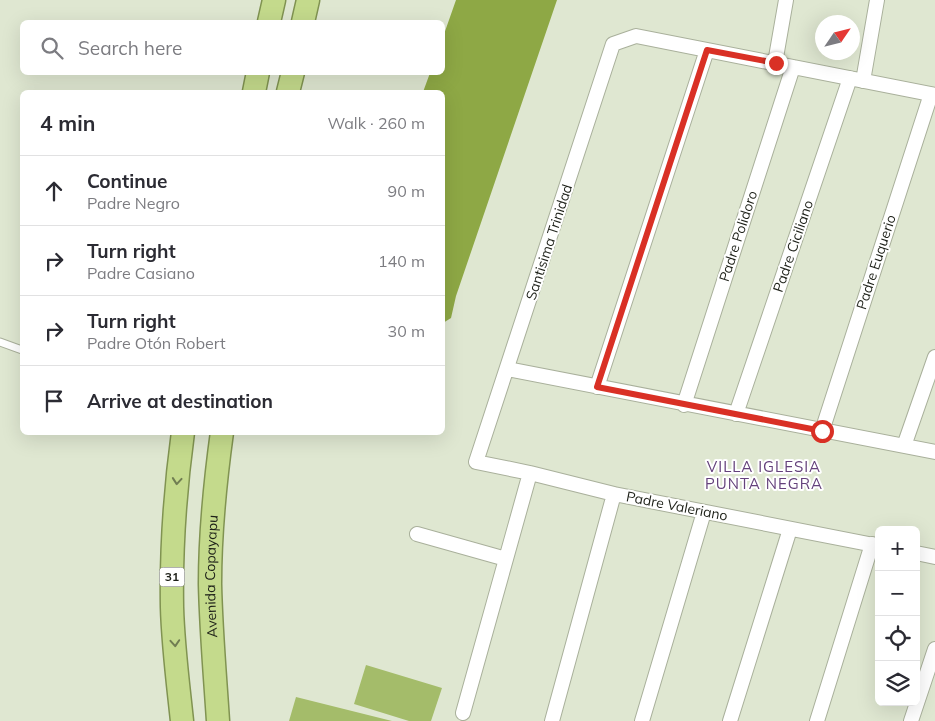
<!DOCTYPE html>
<meta charset="utf-8">
<style>
:root{--surface:#fff;--page:#f2f2f3;--text:#2b2b33;--muted:#7c7c81;--line:#e1e1e2}
body{margin:0;font-family:Mulish,sans-serif;background:var(--page);color:var(--text)}
.controls{position:absolute;right:15px;bottom:15px;display:grid;overflow:hidden;border-radius:8px;box-shadow:0 5px 20px #0002}
.controls button{width:45px;height:45px;display:grid;place-items:center;padding:0;border:0;border-bottom:1px solid var(--line);background:var(--surface);color:var(--text);font:25px sans-serif}
.compass{position:absolute;left:815px;top:15px;width:45px;height:45px;border-radius:50%;background:var(--surface);box-shadow:0 5px 20px #0002;rotate:55deg}
.stop{position:absolute;width:15px;height:15px;margin:-11px;border:4px solid #d93025;border-radius:50%;background:#fff}
.stop.end{background:#d93025;border-color:#fff;box-shadow:0 1px 5px #0008}
.list{margin:0;padding:0;list-style:none}
h2{display:flex;justify-content:space-between;align-items:center;height:65px;margin:0;padding:0 20px;font-size:21px}
h2 small{font-size:16px;font-weight:400;color:var(--muted)}
.list li{display:grid;grid-template-columns:32px 1fr auto;gap:15px;align-items:center;box-sizing:border-box;height:70px;padding:0 20px;border-top:1px solid var(--line)}
.list b{display:block;font-size:19px;white-space:nowrap}
.list p{margin:0;font-size:16px;white-space:nowrap;color:var(--muted)}
.list em{font-size:16px;font-style:normal;color:var(--muted)}
.icon{flex:none;width:28px;height:28px;fill:none;stroke:currentColor;stroke-width:2;stroke-linecap:round;stroke-linejoin:round}
.map{position:relative;flex:none;width:935px;height:721px;overflow:hidden}
.search{position:absolute;background:var(--surface);box-shadow:0 5px 20px #0002;left:20px;top:20px;width:425px;height:55px;display:flex;align-items:center;gap:12px;box-sizing:border-box;padding:0 18px;border-radius:8px;color:var(--muted);font-size:19px}
.panel{position:absolute;background:var(--surface);box-shadow:0 5px 20px #0002;left:20px;top:90px;width:425px;height:345px;border-radius:8px}
.map>svg:first-child{display:block}
</style>
<div class="map">
<svg width="935" height="721" viewBox="0 0 935 721">
<rect width="100%" height="100%" fill="#dfe7d1"/>
<path fill="#a4bc6a" d="M 366,665 L 442,688 L 431,721 L 409,721 L 354,704 Z
M 296,697 L 392,721 L 289,721 Z"/>
<path fill="#8ea845" d="M 456,0 L 557,0 L 456,296 L 451,318 L 443,323 L 442,92 L 423,92 L 430,73 L 442,72 L 443,37 Z"/>
<g fill="none" stroke-linecap="round" stroke-linejoin="round">
<g stroke="#a9b09b" stroke-width="9">
<path id="service" d="M 0,342 L 22,350"/>
</g>
<g stroke="#a9b09b" stroke-width="16">
<path id="minor" d="M 775,63 L 786,0
M 863,81 L 877,0
M 508,369 L 935,452
M 597,387 L 707,50
M 684,405 L 793,67
M 736,414 L 850,78
M 822,431 L 931,94
M 904,446 L 935,357
M 417,534 L 506,559
M 879,546 L 614,494 L 530,473 L 476,462 L 613,44 L 636,36 L 935,95
M 916,553 L 935,557
M 463,713 L 530,473
M 552,721 L 614,494
M 642,721 L 704,512
M 730,721 L 790,529
M 817,721 L 872,544
M 911,721 L 935,649"/>
</g>
<g stroke="#809351" stroke-width="25">
<g id="trunk">
<path d="M 269,22 L 274,0"/>
<path d="M 303,22 L 308,0"/>
<path d="M 254,92 L 258,72"/>
<path d="M 288,92 L 293,72"/>
<path d="M 182,721 C 178,683 173,645 172,607 C 171,548 175,491 183,432"/>
<path id="s1" d="M 218,721 C 215,675 211,630 210,584 C 210,533 215,483 222,432"/>
</g>
</g>
<use href="#service" stroke="#fff" stroke-width="7"/>
<use href="#minor" stroke="#fff" stroke-width="14"/>
<use href="#trunk" stroke="#c4da8c" stroke-width="22"/>
</g>
<defs><path id="oneway-chevron" d="M-2-3.5L2.5 0L-2 3.5" fill="none" stroke-width="1.6" stroke-linecap="round" stroke-linejoin="round" transform="scale(1.25)"/></defs>
<g stroke="#707d52">
<use href="#oneway-chevron" transform="translate(177 481) rotate(95)"/>
<use href="#oneway-chevron" transform="translate(175 643) rotate(86)"/>
</g>
<g fill="none" stroke-linecap="round" stroke-linejoin="round">
<path stroke="#d93025" stroke-width="6" d="M 776,63 L 707,50 L 597,387 L 822,431"/>
</g>
<g text-anchor="middle" stroke-width="4" stroke-linejoin="round" paint-order="stroke">
<rect fill="#fff" stroke="#61635d" stroke-width="1" x="159.5" y="567.5" width="25" height="19" rx="4"/>
<g font-size="12" font-weight="bold" fill="#1d2018">
<text x="172" y="581">31</text>
</g>
<g font-size="14" fill="#1d2018" stroke="#fff">
<text transform="translate(738 236) rotate(-72)" y="5">Padre Polidoro</text>
<text transform="translate(549 242) rotate(-72)" y="5">Santisima Trinidad</text>
<text transform="translate(793 246) rotate(-71)" y="5">Padre Ciciliano</text>
<text transform="translate(876 262) rotate(-72)" y="5">Padre Euquerio</text>
<text transform="translate(677 506) rotate(11)" y="5">Padre Valeriano</text>
<text dy="5" stroke="none"><textPath href="#s1" startOffset="145">Avenida Copayapu</textPath></text>
</g>
<g font-size="15" letter-spacing="1" fill="#64417b" stroke="#fff">
<text x="764" y="472">VILLA IGLESIA<tspan x="764" dy="17">PUNTA NEGRA</tspan></text>
</g>
</g>
</svg>
<div class="controls">
<button>+</button>
<button>−</button>
<button><svg class="icon" aria-label="locate" viewBox="0 0 24 24"><circle cx="12" cy="12" r="6"/><path d="M12 2v4M12 18v4M2 12h4M18 12h4"/></svg></button>
<button><svg class="icon" aria-label="layers" viewBox="0 0 24 24"><path d="M12 4l9 5-9 5-9-5zM3 14l9 5 9-5"/></svg></button>
</div>
<svg class="compass" viewBox="-18 -18 36 36"><path d="M0-13l5 13h-10z" fill="#e53935"/><path d="M0 13l5-13h-10z" fill="#7c7c81"/></svg>
<div class="stop" style="left:822px;top:431px"></div>
<div class="stop end" style="left:776px;top:63px"></div>
<div class="search"><svg class="icon" aria-label="search" viewBox="0 0 24 24"><circle cx="10" cy="10" r="6"/><path d="M15 15l6 6"/></svg>Search here</div>
<section class="panel">
<h2>4 min<small>Walk · 260 m</small></h2>
<ul class="list">
<li><svg class="icon" aria-label="ahead" viewBox="0 0 24 24"><path d="M12 20V5M6 11l6-6 6 6"/></svg><div><b>Continue</b><p>Padre Negro</p></div><em>90 m</em></li>
<li><svg class="icon" aria-label="right" viewBox="0 0 24 24"><path d="M7 20v-9h11M14 6l5 5-5 5"/></svg><div><b>Turn right</b><p>Padre Casiano</p></div><em>140 m</em></li>
<li><svg class="icon" aria-label="right" viewBox="0 0 24 24"><path d="M7 20v-9h11M14 6l5 5-5 5"/></svg><div><b>Turn right</b><p>Padre Otón Robert</p></div><em>30 m</em></li>
<li><svg class="icon" aria-label="arrive" viewBox="0 0 24 24"><path d="M6 21V4h12l-3 4 3 4H6"/></svg><div><b>Arrive at destination</b></div></li>
</ul>
</section>
</div>
